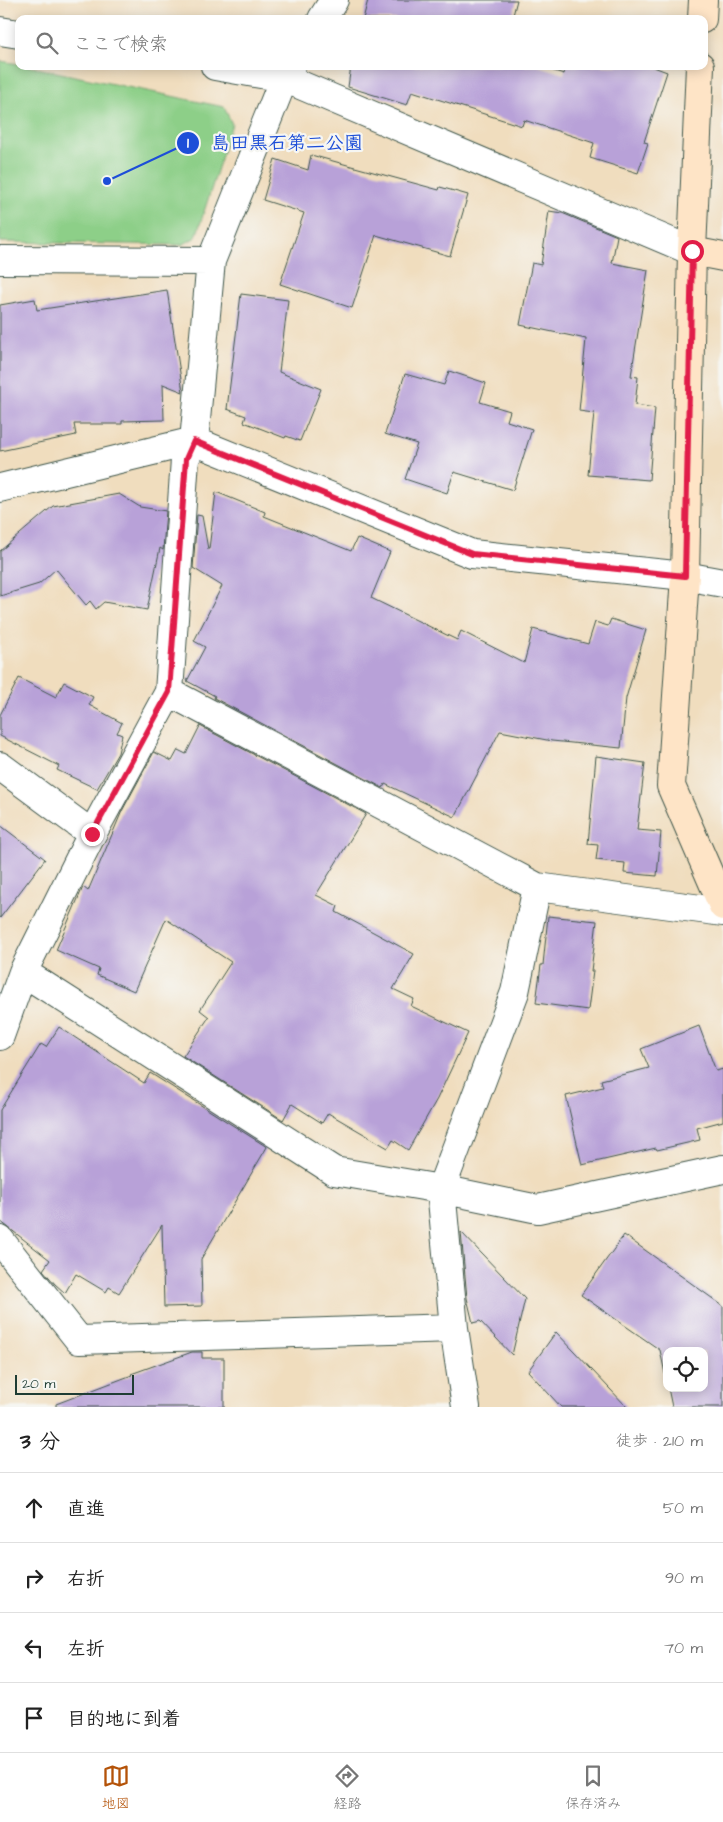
<!DOCTYPE html>
<html lang="ja">
<meta charset="utf-8">
<style>
:root{--surface:#fff;--page:#f6f6f6;--text:#222;--muted:#767676;--line:#e0e0e0;--accent:#b45309}
body{margin:0;font-family:"Architects Daughter","Klee One",sans-serif;background:var(--page);color:var(--text)}
.controls{position:absolute;right:15px;bottom:15px;display:grid;overflow:hidden;border-radius:10px;box-shadow:0 2px 12px #0003}
.controls button{width:45px;height:45px;display:grid;place-items:center;padding:0;border:0;border-bottom:1px solid var(--line);background:var(--surface);color:var(--text);font:25px sans-serif}
.scale{position:absolute;left:15px;bottom:12px;width:119px;box-sizing:border-box;padding-left:5px;border:2px solid #1f3d34;border-top:0;font-size:14px;line-height:18px;white-space:nowrap;color:#1f3d34;-webkit-text-stroke:4px #f6f6f2;paint-order:stroke}
.stop{position:absolute;width:15px;height:15px;margin:-11px;border:4px solid #e11d48;border-radius:50%;background:#fff}
.stop.end{background:#e11d48;border-color:#fff;box-shadow:0 1px 5px #0008}
.list{margin:0;padding:0;list-style:none}
h2{display:flex;justify-content:space-between;align-items:center;height:65px;margin:0;padding:0 20px;font-size:21px}
h2 small{font-size:16px;font-weight:400;color:var(--muted)}
.list li{display:grid;grid-template-columns:32px 1fr auto;gap:15px;align-items:center;box-sizing:border-box;height:70px;padding:0 20px;border-top:1px solid var(--line)}
.list b{display:block;font-size:19px;white-space:nowrap}
.list em{font-size:16px;font-style:normal;color:var(--muted)}
.icon{flex:none;width:28px;height:28px;fill:none;stroke:currentColor;stroke-width:2;stroke-linecap:round;stroke-linejoin:round}
.map{position:relative;flex:none;width:723px;height:1407px;overflow:hidden}
.search{position:absolute;background:var(--surface);box-shadow:0 2px 12px #0003;left:15px;right:15px;top:15px;height:55px;display:flex;align-items:center;gap:12px;box-sizing:border-box;padding:0 18px;border-radius:10px;color:var(--muted);font-size:19px}
.sheet{height:345px;background:var(--surface)}
nav{display:flex;justify-content:space-around;align-items:center;box-sizing:border-box;height:70px;border-top:1px solid var(--line);background:var(--surface);font-size:14px;color:var(--muted)}
nav a{display:grid;justify-items:center;gap:2px}
nav .on{color:var(--accent)}
.map>svg:first-child{display:block}
</style>
<div class="map">
<svg width="723" height="1407" viewBox="0 0 723 1407">
<rect width="100%" height="100%" fill="#f6f6f2"/>
<filter id="ink" filterUnits="userSpaceOnUse"><feTurbulence type="fractalNoise" baseFrequency=".02" numOctaves="2"/><feDisplacementMap in="SourceGraphic" scale="10" xChannelSelector="R" yChannelSelector="G"/><feConvolveMatrix kernelMatrix="1 2 1 2 8 2 1 2 1" color-interpolation-filters="sRGB"/></filter>
<filter id="wash" filterUnits="userSpaceOnUse"><feTurbulence type="fractalNoise" baseFrequency=".0096" numOctaves="4" result="noise"/><feDisplacementMap in="SourceGraphic" scale="20" xChannelSelector="R" yChannelSelector="G"/><feGaussianBlur stdDeviation="1.12" result="paint"/><feColorMatrix in="noise" values="0 0 0 0 0 0 0 0 0 0 0 0 0 0 0 0 0 1.4 0 .05"/><feComposite in="paint" operator="in"/></filter>
<g filter="url(#wash)">
<rect width="100%" height="100%" fill="#f0ddbe"/>
<path fill="#8dcf88" stroke="#56865e" d="M 0,61 L 19,64 L 19,66 L 27,66 L 224,107 L 232,124 L 196,237 L 182,245 L 0,242 Z"/>
<g id="blocks">
<path fill="#b8a1d8" d="M 368,0 L 517,0 L 512,19 L 363,19 Z
M 351,66 L 538,66 L 564,74 L 566,66 L 651,66 L 667,72 L 644,142 L 648,143 L 638,173 L 590,158 L 594,143 L 524,120 L 522,126 L 412,91 L 407,105 L 348,87 Z
M 311,155 L 439,190 L 440,187 L 468,195 L 450,256 L 376,235 L 352,308 L 280,284 L 304,213 L 263,200 L 275,159 L 308,170 Z
M 549,211 L 562,213 L 617,236 L 612,263 L 648,270 L 631,376 L 638,377 L 635,405 L 655,408 L 649,480 L 588,475 L 594,413 L 579,411 L 586,339 L 520,325 L 532,263 L 541,265 Z
M 167,290 L 183,392 L 163,384 L 164,420 L 122,421 L 122,424 L 74,424 L 76,435 L 0,451 L 0,305 L 35,299 L 37,310 Z
M 241,294 L 288,300 L 279,372 L 321,389 L 300,441 L 286,436 L 285,438 L 244,422 L 246,416 L 227,409 Z
M 449,371 L 486,383 L 480,402 L 510,411 L 507,421 L 532,429 L 513,490 L 454,472 L 447,493 L 405,479 L 417,444 L 385,434 L 405,374 L 444,385 Z
M 216,492 L 265,512 L 264,516 L 351,551 L 357,538 L 390,552 L 371,598 L 457,640 L 461,631 L 524,663 L 533,629 L 588,644 L 595,622 L 608,626 L 611,619 L 646,630 L 626,698 L 621,748 L 552,741 L 500,731 L 455,817 L 385,784 L 383,788 L 214,698 L 215,696 L 187,681 L 205,647 L 194,641 L 222,586 L 193,568 L 197,515 L 202,516 L 208,549 L 209,549 Z
M 119,494 L 140,507 L 166,511 L 163,550 L 160,548 L 147,610 L 104,602 L 96,609 L 90,601 L 86,605 L 56,569 L 39,584 L 0,596 L 0,551 L 53,506 Z
M 19,678 L 56,697 L 64,682 L 93,697 L 89,705 L 122,723 L 117,733 L 122,735 L 118,753 L 97,789 L 57,770 L 59,766 L 0,736 L 0,715 Z
M 200,726 L 366,814 L 316,895 L 338,906 L 336,912 L 414,954 L 393,989 L 414,999 L 411,1006 L 468,1033 L 437,1099 L 408,1150 L 393,1140 L 388,1148 L 328,1113 L 322,1123 L 292,1104 L 283,1120 L 183,1056 L 209,1017 L 200,1010 L 231,962 L 166,919 L 134,991 L 97,975 L 99,969 L 56,950 L 83,887 L 88,891 L 122,811 L 154,752 L 172,761 L 178,750 L 186,754 Z
M 596,756 L 645,763 L 637,830 L 661,832 L 657,876 L 624,873 L 625,863 L 596,860 L 598,845 L 588,844 Z
M 0,825 L 45,859 L 0,918 Z
M 548,916 L 597,921 L 591,971 L 593,971 L 588,1010 L 536,1003 L 541,965 L 543,965 Z
M 699,1026 L 716,1071 L 723,1069 L 723,1121 L 697,1128 L 700,1140 L 657,1150 L 656,1148 L 582,1165 L 566,1096 L 603,1087 L 601,1080 L 649,1068 L 641,1049 Z
M 59,1027 L 144,1083 L 150,1073 L 267,1147 L 201,1259 L 202,1306 L 164,1307 L 162,1225 L 119,1293 L 109,1287 L 106,1292 L 76,1274 L 65,1293 L 55,1284 L 43,1270 L 50,1260 L 0,1221 L 0,1110 L 41,1044 L 46,1047 Z
M 461,1232 L 525,1299 L 512,1355 L 480,1321 L 473,1323 L 467,1298 Z
M 624,1235 L 723,1306 L 723,1407 L 672,1407 L 668,1388 L 704,1388 L 704,1351 L 667,1351 L 667,1383 L 660,1350 L 581,1295 Z
M 556,1332 L 627,1407 L 561,1407 L 528,1371 Z
M 192,1352 L 202,1352 L 202,1358 L 224,1358 L 224,1407 L 56,1407 L 56,1404 L 132,1375 L 131,1374 Z"/>
</g>
</g>
<g filter="url(#ink)">
<use href="#blocks" fill-opacity="0" stroke="#3e5549" stroke-width="1"/>
<g fill="none" stroke-linecap="round" stroke-linejoin="round">
<g stroke="#3e5549" stroke-width="30">
<path id="street" d="M 322,19 L 334,0
M 0,31 L 19,34
M 215,66 L 284,78 L 692,251
M 0,260 L 211,261
M 0,488 L 194,441 L 472,554 L 685,576 L 723,583
M 169,692 L 537,887 L 723,912
M 0,766 L 92,834
M 23,972 L 334,1171 L 441,1189 L 538,1209 L 723,1169
M 0,1036 L 23,972 L 92,834 L 169,692 L 185,459 L 194,441 L 211,261 L 284,78 L 291,66
M 0,1240 L 79,1340 L 454,1328
M 466,1407 L 454,1328 L 441,1189 L 515,992 L 537,887"/>
</g>
<g stroke="#3e5549" stroke-width="30">
<path id="secondary" d="M 702,19 L 703,0
M 700,66 L 692,251 L 685,576 L 671,786 L 723,906
M 692,251 L 723,257"/>
</g>
<use href="#street" stroke="#fff" stroke-width="28"/>
<use href="#secondary" stroke="#fee4c6" stroke-width="28"/>
</g>
</g>
<g fill="none" stroke-linecap="round" stroke-linejoin="round" filter="url(#ink)">
<path stroke="#e11d48" stroke-width="6" d="M 92,834 L 169,692 L 186,459 L 194,441 L 472,554 L 685,576 L 692,251"/>
</g>
<path fill="none" stroke="#1d4ed8" stroke-width="2" d="M107 181L188 143"/>
<g fill="#1d4ed8" stroke="#f6f6f2" stroke-width="2">
<circle cx="107" cy="181" r="5"/>
<circle cx="188" cy="143" r="12"/>
</g>
<g font-size="15" text-anchor="middle" font-weight="bold" fill="#fff">
<text x="188" y="148">1</text>
</g>
<g font-size="19" text-anchor="middle" font-weight="bold" fill="#1d4ed8" stroke="#f6f6f2" stroke-width="4.5" stroke-linejoin="round" paint-order="stroke">
<text x="287" y="149">島田黒石第二公園</text>
</g>
</svg>
<div class="controls">
<button><svg class="icon" aria-label="locate" viewBox="0 0 24 24"><circle cx="12" cy="12" r="6"/><path d="M12 2v4M12 18v4M2 12h4M18 12h4"/></svg></button>
</div>
<div class="scale">20 m</div>
<div class="stop" style="left:692px;top:251px"></div>
<div class="stop end" style="left:92px;top:834px"></div>
<div class="search"><svg class="icon" aria-label="search" viewBox="0 0 24 24"><circle cx="10" cy="10" r="6"/><path d="M15 15l6 6"/></svg>ここで検索</div>
</div>
<section class="sheet">
<h2>3 分<small>徒歩 · 210 m</small></h2>
<ul class="list">
<li><svg class="icon" aria-label="ahead" viewBox="0 0 24 24"><path d="M12 20V5M6 11l6-6 6 6"/></svg><div><b>直進</b></div><em>50 m</em></li>
<li><svg class="icon" aria-label="right" viewBox="0 0 24 24"><path d="M7 20v-9h11M14 6l5 5-5 5"/></svg><div><b>右折</b></div><em>90 m</em></li>
<li><svg class="icon" aria-label="left" viewBox="0 0 24 24"><path d="M17 20v-9H6M10 6l-5 5 5 5"/></svg><div><b>左折</b></div><em>70 m</em></li>
<li><svg class="icon" aria-label="arrive" viewBox="0 0 24 24"><path d="M6 21V4h12l-3 4 3 4H6"/></svg><div><b>目的地に到着</b></div></li>
</ul>
</section>
<nav>
<a class="on"><svg class="icon" aria-label="map" viewBox="0 0 24 24"><path d="M3 6l6-2 6 2 6-2v14l-6 2-6-2-6 2zM9 4v14M15 6v14"/></svg>地図</a>
<a><svg class="icon" aria-label="directions" viewBox="0 0 24 24"><path d="M12 3l9 9-9 9-9-9zM9 14v-3h6M13 9l2 2-2 2"/></svg>経路</a>
<a><svg class="icon" aria-label="saved" viewBox="0 0 24 24"><path d="M7 4h10v16l-5-4-5 4z"/></svg>保存済み</a>
</nav>
